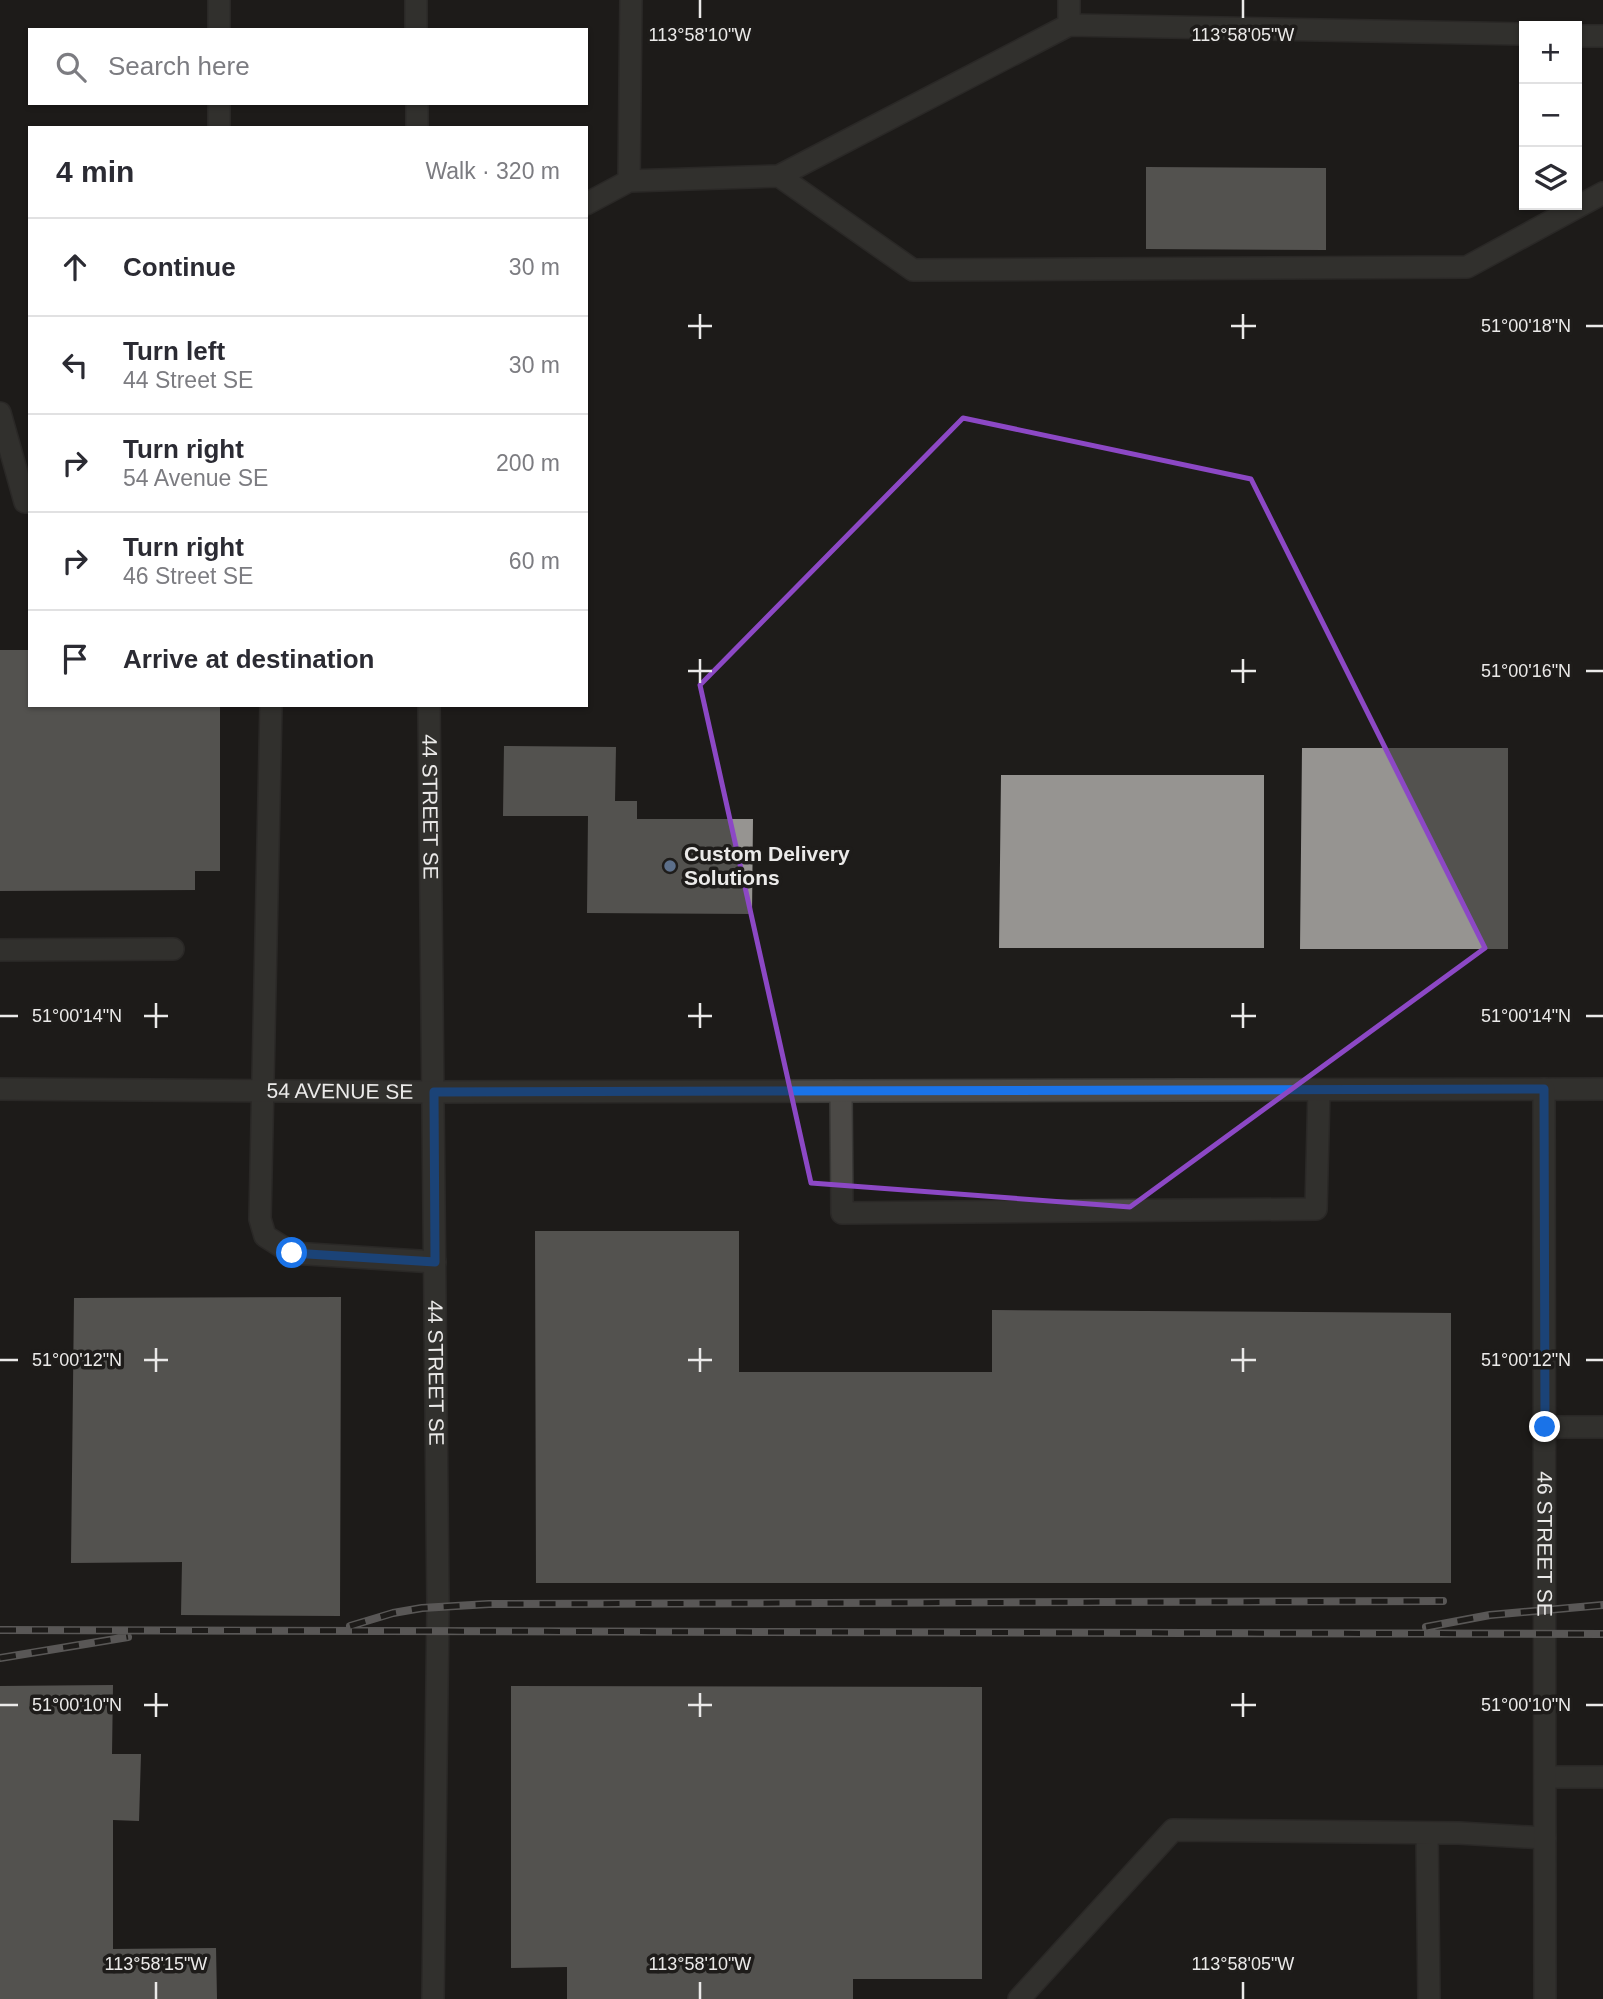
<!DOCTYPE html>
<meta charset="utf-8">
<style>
:root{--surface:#fff;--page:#f2f2f3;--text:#2b2b33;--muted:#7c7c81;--line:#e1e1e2}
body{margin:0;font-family:Arial,sans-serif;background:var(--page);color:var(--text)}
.controls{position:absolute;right:21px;top:21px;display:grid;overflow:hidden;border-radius:0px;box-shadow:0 2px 5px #0004}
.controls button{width:63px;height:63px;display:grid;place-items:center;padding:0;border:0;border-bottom:2px solid var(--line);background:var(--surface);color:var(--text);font:35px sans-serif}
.stop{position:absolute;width:21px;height:21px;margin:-16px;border:5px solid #1a73e8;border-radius:50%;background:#fff}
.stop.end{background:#1a73e8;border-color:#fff;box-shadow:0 2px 7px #0008}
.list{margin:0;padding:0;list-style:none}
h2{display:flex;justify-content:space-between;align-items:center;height:91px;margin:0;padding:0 28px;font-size:30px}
h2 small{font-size:23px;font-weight:400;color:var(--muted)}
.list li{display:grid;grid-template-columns:46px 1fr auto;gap:21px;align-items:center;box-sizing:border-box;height:98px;padding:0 28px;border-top:2px solid var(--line)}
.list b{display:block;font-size:26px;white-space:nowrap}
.list p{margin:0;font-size:23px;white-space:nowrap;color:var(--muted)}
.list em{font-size:23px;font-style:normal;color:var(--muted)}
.icon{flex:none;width:38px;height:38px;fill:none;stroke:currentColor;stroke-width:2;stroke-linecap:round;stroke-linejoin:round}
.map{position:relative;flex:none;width:1603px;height:1999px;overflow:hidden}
.search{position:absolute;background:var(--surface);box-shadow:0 2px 5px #0004;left:28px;top:28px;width:560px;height:77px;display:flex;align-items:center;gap:18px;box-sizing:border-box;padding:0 24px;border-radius:0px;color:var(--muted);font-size:26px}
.panel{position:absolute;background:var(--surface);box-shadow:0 2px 5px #0004;left:28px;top:126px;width:560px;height:581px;border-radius:0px}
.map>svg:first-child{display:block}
</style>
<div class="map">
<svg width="1603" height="1999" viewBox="0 0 1603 1999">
<rect width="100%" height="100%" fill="#1e1c1a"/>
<path fill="#969491" d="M 1146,167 L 1326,168 L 1326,250 L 1146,249 Z
M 0,650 L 30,650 L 30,705 L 220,705 L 220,871 L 195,871 L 195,890 L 0,891 Z
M 504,746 L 616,747 L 615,801 L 637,801 L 637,819 L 753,819 L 752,914 L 587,913 L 588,816 L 503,816 Z
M 1302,748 L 1508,748 L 1508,949 L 1300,949 Z
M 1001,775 L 1264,775 L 1264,948 L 999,948 Z
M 535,1231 L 739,1231 L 739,1372 L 992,1372 L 992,1310 L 1451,1313 L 1451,1583 L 536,1583 Z
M 341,1297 L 340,1616 L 181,1615 L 182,1562 L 71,1563 L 74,1298 Z
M 113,1685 L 112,1754 L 141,1754 L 139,1821 L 113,1820 L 113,1949 L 216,1948 L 217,1999 L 0,1999 L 0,1686 Z
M 511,1686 L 982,1687 L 982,1979 L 853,1979 L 853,1999 L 567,1999 L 567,1967 L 511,1968 Z"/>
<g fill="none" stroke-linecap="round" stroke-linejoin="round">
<g stroke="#3a3937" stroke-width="24">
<path id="lane" d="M 219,0 L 219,30
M 416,0 L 416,30
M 1069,0 L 1069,25 L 1524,34
M 1577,36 L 1603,36
M 219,103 L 219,128
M 417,103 L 417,128
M 779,176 L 1069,25
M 629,181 L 631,0
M 586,204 L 629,181 L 779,176 L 913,270 L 1467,267 L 1603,193
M 0,413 L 25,502 L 30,502
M 271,705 L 260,1219 L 265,1236 L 292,1253 L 435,1262
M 0,950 L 173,949
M 841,1091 L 842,1213 L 1316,1209 L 1319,1090
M 1545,1427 L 1603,1427
M 1545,1777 L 1603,1777
M 1427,1833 L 1429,1999
M 1019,1999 L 1173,1830 L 1459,1833 L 1545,1838"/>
</g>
<g stroke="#3a3937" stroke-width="24">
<g id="street">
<path id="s1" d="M 429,705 L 438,1607 L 433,1999"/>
<path id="s2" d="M 0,1089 L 434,1092 L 1603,1089"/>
<path id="s3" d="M 1544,1089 L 1545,1999"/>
</g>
</g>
<use href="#lane" stroke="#4b4946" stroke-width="21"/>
<use href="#street" stroke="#4b4946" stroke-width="21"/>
<g stroke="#a2a1a0" stroke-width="8">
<path id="rail" d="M 350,1626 L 393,1613 L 422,1608 L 489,1604 L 1443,1601
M 1426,1627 L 1490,1615 L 1603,1605
M 0,1630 L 1603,1634
M 0,1658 L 128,1637"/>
</g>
<use href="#rail" stroke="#1e1c1a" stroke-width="5" stroke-dasharray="16" stroke-linecap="butt"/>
</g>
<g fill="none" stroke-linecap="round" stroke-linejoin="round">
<path stroke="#1a73e8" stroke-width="9" d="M 292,1253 L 435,1262 L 434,1092 L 1544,1089 L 1545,1427"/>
</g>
<path d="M0 0H1603V1999H0ZM 963,418 L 1251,479 L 1485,948 L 1130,1207 L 811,1183 L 700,685 Z" fill="#1e1c1a" fill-opacity=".55" fill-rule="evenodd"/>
<path fill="none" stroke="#8c48c5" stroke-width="5" stroke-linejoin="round" d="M 963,418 L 1251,479 L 1485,948 L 1130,1207 L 811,1183 L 700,685 Z"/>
<path fill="none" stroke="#ebeae9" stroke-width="2.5" d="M 700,0 L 700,18M 1243,0 L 1243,18M 700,314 L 700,339M 1243,314 L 1243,339M 688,326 L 712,326M 1231,326 L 1256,326M 1586,326 L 1603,326M 700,659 L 700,683M 1243,659 L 1243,683M 688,671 L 712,671M 1231,671 L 1256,671M 1586,671 L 1603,671M 156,1003 L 156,1028M 700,1003 L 700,1028M 1243,1003 L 1243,1028M 0,1016 L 18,1016M 144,1016 L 168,1016M 688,1016 L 712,1016M 1231,1016 L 1256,1016M 1586,1016 L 1603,1016M 156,1348 L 156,1372M 700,1348 L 700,1372M 1243,1348 L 1243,1372M 0,1360 L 18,1360M 144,1360 L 168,1360M 688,1360 L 712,1360M 1231,1360 L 1256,1360M 1586,1360 L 1603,1360M 156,1693 L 156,1717M 700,1693 L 700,1717M 1243,1693 L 1243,1717M 0,1705 L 18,1705M 144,1705 L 168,1705M 688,1705 L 712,1705M 1231,1705 L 1256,1705M 1586,1705 L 1603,1705M 156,1982 L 156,1999M 700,1982 L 700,1999M 1243,1982 L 1243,1999"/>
<circle fill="#5c6f8a" stroke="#1e1c1a" stroke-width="2.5" cx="670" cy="866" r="7"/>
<g text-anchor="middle" stroke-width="7" stroke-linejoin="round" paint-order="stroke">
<g font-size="21" fill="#ebeae9" stroke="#1e1c1a">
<text dy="7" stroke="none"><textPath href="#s1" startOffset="102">44 STREET SE</textPath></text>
<text dy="7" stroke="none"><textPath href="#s2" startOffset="340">54 AVENUE SE</textPath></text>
<text dy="7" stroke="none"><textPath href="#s1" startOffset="668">44 STREET SE</textPath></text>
<text dy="7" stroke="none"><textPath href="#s3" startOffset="455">46 STREET SE</textPath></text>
</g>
<g font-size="21" font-weight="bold" fill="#ebeae9" stroke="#1e1c1a" text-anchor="start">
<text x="684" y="861">Custom Delivery<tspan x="684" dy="24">Solutions</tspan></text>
</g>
</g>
<g font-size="18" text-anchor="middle" fill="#ebeae9" stroke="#1e1c1a" stroke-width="7" stroke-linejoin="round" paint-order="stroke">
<text x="700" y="41">113°58'10"W</text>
<text x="1243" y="41">113°58'05"W</text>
<text x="1526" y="332">51°00'18"N</text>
<text x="1526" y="677">51°00'16"N</text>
<text x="77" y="1022">51°00'14"N</text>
<text x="1526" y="1022">51°00'14"N</text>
<text x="77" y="1366">51°00'12"N</text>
<text x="1526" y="1366">51°00'12"N</text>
<text x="77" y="1711">51°00'10"N</text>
<text x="1526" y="1711">51°00'10"N</text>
<text x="156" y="1970">113°58'15"W</text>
<text x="700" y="1970">113°58'10"W</text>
<text x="1243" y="1970">113°58'05"W</text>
</g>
</svg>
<div class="controls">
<button>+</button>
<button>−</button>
<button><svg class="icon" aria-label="layers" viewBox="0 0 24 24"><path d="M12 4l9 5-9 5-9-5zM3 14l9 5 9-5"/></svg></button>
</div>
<div class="stop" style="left:292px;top:1253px"></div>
<div class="stop end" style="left:1545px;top:1427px"></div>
<div class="search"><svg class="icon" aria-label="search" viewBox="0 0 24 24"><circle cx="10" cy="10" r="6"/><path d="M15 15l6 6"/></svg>Search here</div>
<section class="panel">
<h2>4 min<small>Walk · 320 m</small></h2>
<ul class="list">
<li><svg class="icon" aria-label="ahead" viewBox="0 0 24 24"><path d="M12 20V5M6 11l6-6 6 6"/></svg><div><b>Continue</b></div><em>30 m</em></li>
<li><svg class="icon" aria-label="left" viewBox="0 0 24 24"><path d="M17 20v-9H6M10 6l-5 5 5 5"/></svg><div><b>Turn left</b><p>44 Street SE</p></div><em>30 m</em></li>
<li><svg class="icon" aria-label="right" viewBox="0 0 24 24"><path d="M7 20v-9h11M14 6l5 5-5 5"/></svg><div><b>Turn right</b><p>54 Avenue SE</p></div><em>200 m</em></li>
<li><svg class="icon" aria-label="right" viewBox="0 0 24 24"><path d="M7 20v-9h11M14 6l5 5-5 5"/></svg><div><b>Turn right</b><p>46 Street SE</p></div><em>60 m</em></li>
<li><svg class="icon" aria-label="arrive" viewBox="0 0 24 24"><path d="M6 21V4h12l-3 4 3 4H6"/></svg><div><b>Arrive at destination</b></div></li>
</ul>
</section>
</div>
